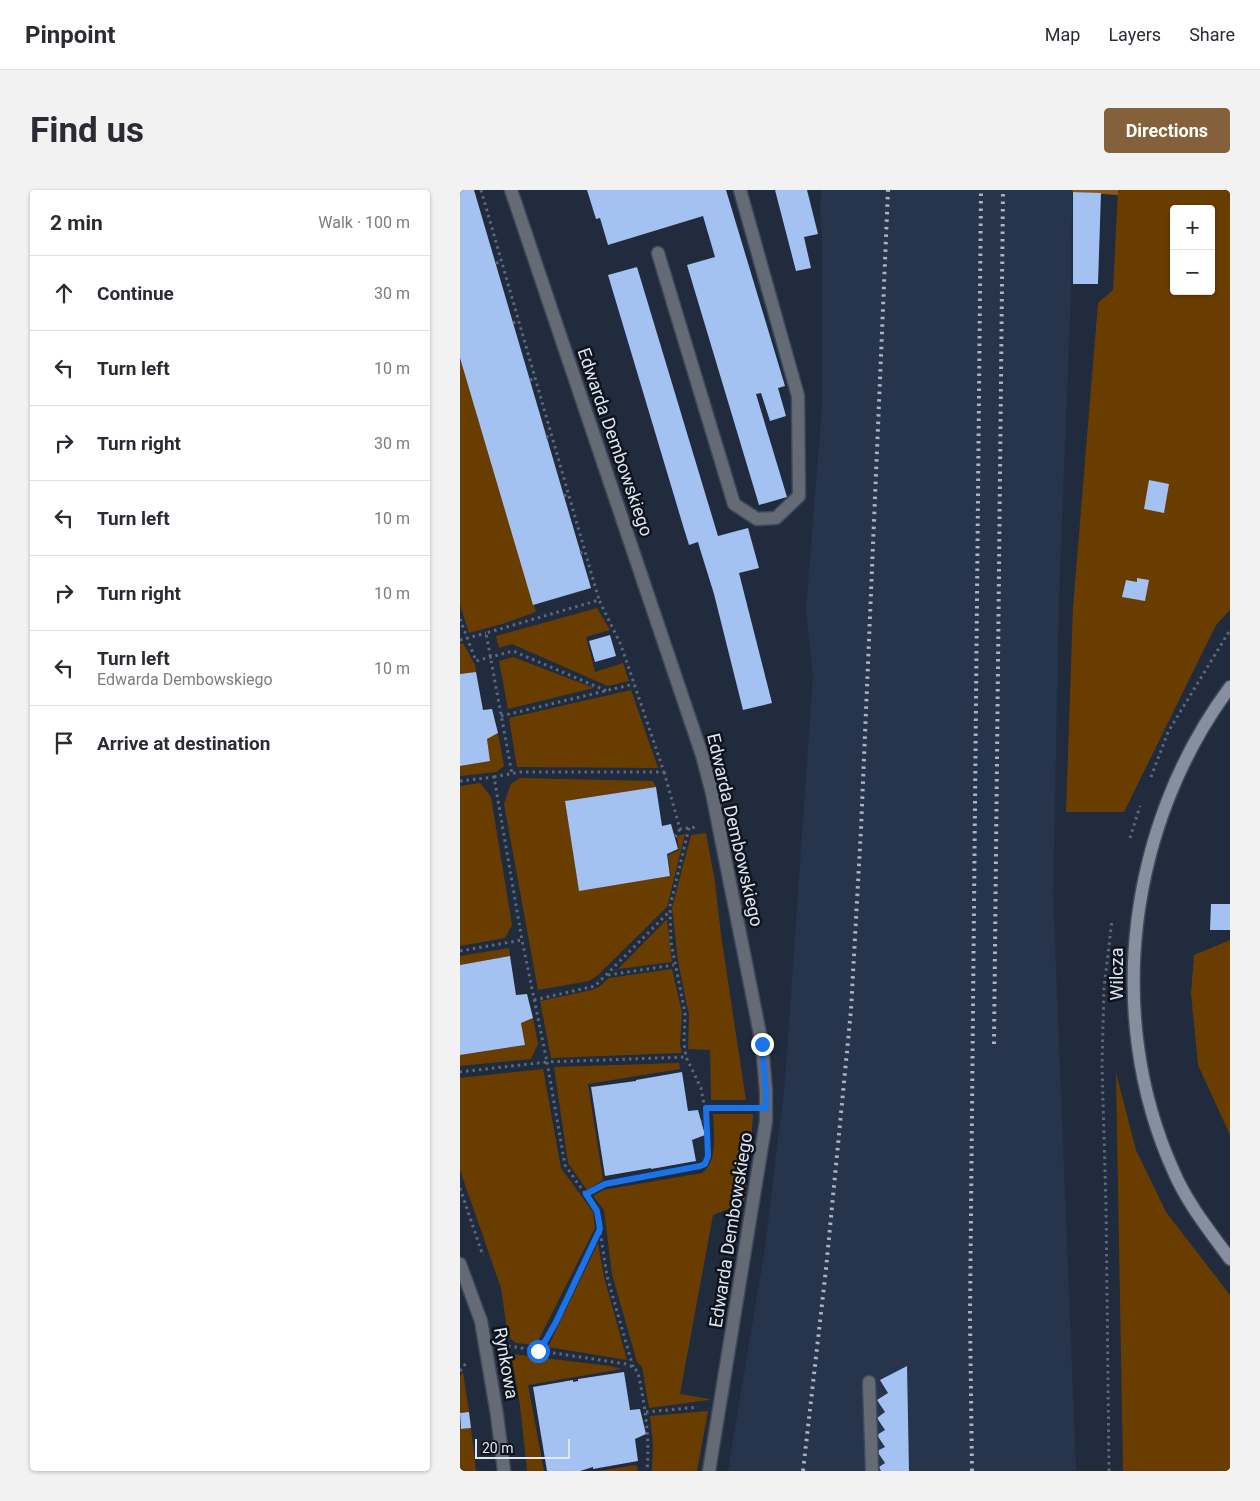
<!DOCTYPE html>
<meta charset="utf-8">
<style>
:root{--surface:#fff;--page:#f2f2f3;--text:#2b2b33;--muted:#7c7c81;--line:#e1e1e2;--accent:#85613b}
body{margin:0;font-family:Roboto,sans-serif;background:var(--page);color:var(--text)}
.controls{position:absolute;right:15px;top:15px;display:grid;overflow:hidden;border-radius:5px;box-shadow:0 1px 4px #0004}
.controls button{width:45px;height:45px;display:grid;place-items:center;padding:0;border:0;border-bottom:1px solid var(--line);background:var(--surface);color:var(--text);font:25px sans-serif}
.scale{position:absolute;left:15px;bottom:12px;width:95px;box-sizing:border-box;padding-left:5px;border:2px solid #dee6f2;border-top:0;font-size:14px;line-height:18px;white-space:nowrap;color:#dee6f2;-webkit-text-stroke:4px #0f141c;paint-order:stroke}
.stop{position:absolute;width:15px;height:15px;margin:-11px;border:4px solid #1a73e8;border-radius:50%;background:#fff}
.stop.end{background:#1a73e8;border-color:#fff;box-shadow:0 1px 5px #0008}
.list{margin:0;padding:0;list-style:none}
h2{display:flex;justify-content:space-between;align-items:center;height:65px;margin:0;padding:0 20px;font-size:21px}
h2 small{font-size:16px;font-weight:400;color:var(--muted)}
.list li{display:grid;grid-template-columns:32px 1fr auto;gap:15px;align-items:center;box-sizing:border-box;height:75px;padding:0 20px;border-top:1px solid var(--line)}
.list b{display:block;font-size:19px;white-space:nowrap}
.list p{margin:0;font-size:16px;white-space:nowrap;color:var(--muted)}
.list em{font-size:16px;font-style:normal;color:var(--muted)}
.icon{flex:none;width:28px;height:28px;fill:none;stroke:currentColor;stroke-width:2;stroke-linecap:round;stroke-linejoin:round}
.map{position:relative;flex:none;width:770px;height:1281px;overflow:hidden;border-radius:5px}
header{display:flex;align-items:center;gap:30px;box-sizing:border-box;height:70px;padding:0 25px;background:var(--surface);border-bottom:1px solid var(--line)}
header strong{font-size:24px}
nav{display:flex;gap:28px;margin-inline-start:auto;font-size:18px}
.intro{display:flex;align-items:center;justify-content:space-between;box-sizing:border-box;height:120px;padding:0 30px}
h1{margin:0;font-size:35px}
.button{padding:12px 22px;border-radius:5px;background:var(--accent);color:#fff;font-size:18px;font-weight:700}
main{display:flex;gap:30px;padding:0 30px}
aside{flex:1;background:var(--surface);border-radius:5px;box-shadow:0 1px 4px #0004}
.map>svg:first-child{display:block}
</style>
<header>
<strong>Pinpoint</strong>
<nav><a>Map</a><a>Layers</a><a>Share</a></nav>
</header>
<div class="intro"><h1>Find us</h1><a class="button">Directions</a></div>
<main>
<aside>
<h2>2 min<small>Walk · 100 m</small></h2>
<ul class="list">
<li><svg class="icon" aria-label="ahead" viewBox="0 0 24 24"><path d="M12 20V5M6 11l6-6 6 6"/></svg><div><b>Continue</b></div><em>30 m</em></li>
<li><svg class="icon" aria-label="left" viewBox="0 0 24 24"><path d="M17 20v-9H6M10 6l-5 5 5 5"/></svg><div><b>Turn left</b></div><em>10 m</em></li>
<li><svg class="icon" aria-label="right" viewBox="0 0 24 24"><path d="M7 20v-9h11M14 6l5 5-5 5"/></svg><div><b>Turn right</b></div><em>30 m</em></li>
<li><svg class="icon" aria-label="left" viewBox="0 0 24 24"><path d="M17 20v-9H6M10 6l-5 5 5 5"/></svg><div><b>Turn left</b></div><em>10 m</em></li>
<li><svg class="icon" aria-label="right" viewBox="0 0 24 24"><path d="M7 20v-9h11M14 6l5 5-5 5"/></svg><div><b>Turn right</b></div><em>10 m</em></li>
<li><svg class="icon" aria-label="left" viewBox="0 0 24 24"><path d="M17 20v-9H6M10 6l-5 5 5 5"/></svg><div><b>Turn left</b><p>Edwarda Dembowskiego</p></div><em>10 m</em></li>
<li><svg class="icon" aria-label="arrive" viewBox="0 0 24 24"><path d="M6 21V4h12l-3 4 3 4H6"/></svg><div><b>Arrive at destination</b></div></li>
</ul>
</aside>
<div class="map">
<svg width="770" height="1281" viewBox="0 0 770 1281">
<rect width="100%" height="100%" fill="#202b3e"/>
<path fill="#27354c" d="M 362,0 L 612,0 L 611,101 L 599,406 L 593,705 L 616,1281 L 268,1281 L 305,1059 L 325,892 L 353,487 L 346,419 L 362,219 L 362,48 L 360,17 Z"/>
<path fill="#693d00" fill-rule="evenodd" d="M 658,0 L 770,0 L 770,420 L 756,435 L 664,622 L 606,622 L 613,417 L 638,113 L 653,100 ZM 714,19 L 751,19 L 751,101 L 714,101 Z
M 0,168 L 76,422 L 42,434 L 9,443 L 0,415 Z
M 137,418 L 150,440 L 126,447 L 135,482 L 163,473 L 169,491 L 148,496 L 52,454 L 39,458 L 36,446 Z
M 3,453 L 15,475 L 16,482 L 0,484 L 0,454 Z
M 53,467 L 134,498 L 48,519 L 39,471 Z
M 171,500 L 198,578 L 57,577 L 49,528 Z
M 38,543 L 44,576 L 36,582 L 0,586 L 0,576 L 30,571 L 27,549 Z
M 60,588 L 193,591 L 196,597 L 105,611 L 119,700 L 211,686 L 208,665 L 219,660 L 217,646 L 225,644 L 207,717 L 137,786 L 129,791 L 78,800 L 44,614 L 51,594 Z
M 20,593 L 31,607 L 52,735 L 45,748 L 0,756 L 0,596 Z
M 246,643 L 255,692 L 261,745 L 286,910 L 251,910 L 250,860 L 228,859 L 229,825 L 218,771 L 212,718 L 231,645 Z
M 207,729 L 212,772 L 158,779 Z
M 770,750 L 770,945 L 738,875 L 731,803 L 734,765 Z
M 49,758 L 50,766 L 0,775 L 0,766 Z
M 212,779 L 222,823 L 220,854 L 222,863 L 91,868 L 80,811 L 132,800 L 139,797 L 149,788 Z
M 73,828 L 78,854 L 71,869 L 0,876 L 0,865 L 65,855 L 61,833 Z
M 219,873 L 220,879 L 128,894 L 143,990 L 127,1000 L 108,973 L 94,877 Z
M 83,879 L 101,978 L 133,1022 L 135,1038 L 76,1155 L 56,1153 L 48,1146 L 41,1098 L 0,980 L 0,888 Z
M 656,883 L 676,960 L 706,1022 L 770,1105 L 770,1281 L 663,1281 Z
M 253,924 L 293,924 L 291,956 L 284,1013 L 253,1025 L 220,1204 L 250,1209 L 249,1210 L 189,1218 L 182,1177 L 177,1172 L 152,1084 L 144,1020 L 133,1006 L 143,1000 L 242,983 C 258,972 254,942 253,924 Z
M 138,1053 L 144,1087 L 167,1170 L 88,1157 Z
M 51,1164 L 150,1176 L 162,1179 L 68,1195 L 84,1281 L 67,1281 L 60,1215 Z
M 3,1182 L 9,1222 L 0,1223 L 0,1186 Z
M 248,1221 L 237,1281 L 192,1281 L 193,1254 L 190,1226 Z
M 0,1233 L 1,1239 L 11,1238 L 16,1281 L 0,1281 Z
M 175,1275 L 178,1277 L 177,1281 L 139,1281 Z"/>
<path fill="#8c5816" d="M 612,0 L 658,0 L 658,5 L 613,2 Z"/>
<path fill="#a3c1f1" d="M 0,0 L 14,0 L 131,398 L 73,415 L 0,168 Z
M 127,0 L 266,0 L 325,196 L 318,198 L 326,226 L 310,231 L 301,203 L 296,204 L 327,307 L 299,315 L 227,75 L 255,67 L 243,26 L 148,55 L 140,28 L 136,29 Z
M 315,0 L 347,0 L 358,44 L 344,47 L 351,78 L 336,81 Z
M 613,2 L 641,3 L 638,94 L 613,94 Z
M 177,77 L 258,346 L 288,338 L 299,378 L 279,383 L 312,513 L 283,520 L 254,404 L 240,359 L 238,352 L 229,355 L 224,339 L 148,85 Z
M 689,290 L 709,294 L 704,323 L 684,319 Z
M 677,388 L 689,390 L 685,411 L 662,407 L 666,390 L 677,392 Z
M 150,445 L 156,466 L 135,472 L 129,451 Z
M 16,482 L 23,520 L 32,519 L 38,543 L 27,549 L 30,571 L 0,576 L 0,484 Z
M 196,597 L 202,636 L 211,634 L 218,659 L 207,664 L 210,686 L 119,701 L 105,611 Z
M 751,714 L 770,714 L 770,740 L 750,740 Z
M 50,766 L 56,805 L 67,804 L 73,828 L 61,833 L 65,855 L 0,865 L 0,775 Z
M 222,882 L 228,921 L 238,920 L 245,945 L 232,950 L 236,971 L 191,979 L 191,978 L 145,986 L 131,897 L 176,891 L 176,890 Z
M 447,1176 L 449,1281 L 421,1281 L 419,1277 L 425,1273 L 417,1261 L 425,1257 L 417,1245 L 425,1240 L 417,1228 L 425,1222 L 417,1210 L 428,1203 L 420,1190 Z
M 164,1182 L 170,1220 L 180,1219 L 186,1244 L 175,1249 L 178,1271 L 133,1279 L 133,1277 L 120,1281 L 87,1281 L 73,1197 L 113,1190 L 113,1192 L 118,1191 L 118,1189 Z
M 9,1222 L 11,1238 L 1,1239 L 0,1223 Z"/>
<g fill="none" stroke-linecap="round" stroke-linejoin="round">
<g stroke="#3e495b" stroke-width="15">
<path id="lane" d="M 198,63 L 274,314 L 297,329 L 316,328 L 339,306 L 338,206 L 280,0
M 409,1192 L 412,1281"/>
</g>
<g stroke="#3e495b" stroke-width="15">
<path id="street" d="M 51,0 L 242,565 L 252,603 L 302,854 L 306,901 L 306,931 L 249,1281
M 0,1074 L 21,1131 L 37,1225 L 44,1281"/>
</g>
<g stroke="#3e495b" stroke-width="15">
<path id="secondary" d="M 770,497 C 669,633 643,824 713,980 C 727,1013 749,1040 770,1069"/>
</g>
<path stroke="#5d6878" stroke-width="3" stroke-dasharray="2.5 4" stroke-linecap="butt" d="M 21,0 L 139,410
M 36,73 L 42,72
M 53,133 L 59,131
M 70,190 L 75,188
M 86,247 L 92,246
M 104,306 L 109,303
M 120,363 L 125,362
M 0,429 L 16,471 L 53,461 L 147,501
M 0,450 L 26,443
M 41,526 L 174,494
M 204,582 L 220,639 L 237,637
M 34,587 L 60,582 L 204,582 L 161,455 L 139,410 L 26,443 L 52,584
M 691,587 L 708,542 L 770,440
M 0,591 L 34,587 L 62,750
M 229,638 L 210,716 L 211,752 L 225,823 L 224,853 L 226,867 L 241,898 L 247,931 L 241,932
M 215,647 L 220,639
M 670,648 L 680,616
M 0,761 L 62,750 L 87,872 L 0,882
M 148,785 L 214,775
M 74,810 L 135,796 L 209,722
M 246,918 L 283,918
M 0,998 L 23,1066
M 126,1004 L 145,994 L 240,976 L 245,974 L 248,966 L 247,931
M 48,1156 L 166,1174 L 173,1177 L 178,1182 C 185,1216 190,1247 187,1281
M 78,1160 L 83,1155 L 96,1132 L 140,1039
M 173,1177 L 147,1086 L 137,1021 L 105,975 L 87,872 L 226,867
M 0,1181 L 6,1173
M 186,1222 L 238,1217
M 649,1281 L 646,1016 L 642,875 L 644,798 L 652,730"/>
<use href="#lane" stroke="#656b75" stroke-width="12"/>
<use href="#street" stroke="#656b75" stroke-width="12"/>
<use href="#secondary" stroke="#858f9e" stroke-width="12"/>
<path stroke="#aab3c1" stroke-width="4" stroke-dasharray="2.5 5" stroke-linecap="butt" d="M 534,854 L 543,0
M 343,1281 L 366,1079 L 391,820 L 401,639 L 428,0
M 512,1281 L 510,1126 L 521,0"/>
</g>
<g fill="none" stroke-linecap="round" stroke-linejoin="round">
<path stroke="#1a73e8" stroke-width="6" d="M 78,1161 L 83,1155 L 96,1132 L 140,1039 L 137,1021 L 126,1004 L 145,994 L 240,976 L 245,974 L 248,966 L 246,918 L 306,918 L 306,901 L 302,854"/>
</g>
<g text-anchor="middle" stroke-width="5" stroke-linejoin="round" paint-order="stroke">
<g font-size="18" fill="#dee6f2" stroke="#0f141c">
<text transform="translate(155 252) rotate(71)" y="6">Edwarda Dembowskiego</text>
<text transform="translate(275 640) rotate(77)" y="6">Edwarda Dembowskiego</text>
<text transform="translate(657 784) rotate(-90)" y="6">Wilcza</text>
<text transform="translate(271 1040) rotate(-81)" y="6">Edwarda Dembowskiego</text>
<text transform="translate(46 1173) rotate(80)" y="6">Rynkowa</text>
</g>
</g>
</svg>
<div class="controls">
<button>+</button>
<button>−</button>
</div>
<div class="scale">20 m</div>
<div class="stop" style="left:78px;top:1161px"></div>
<div class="stop end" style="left:302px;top:854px"></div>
</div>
</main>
